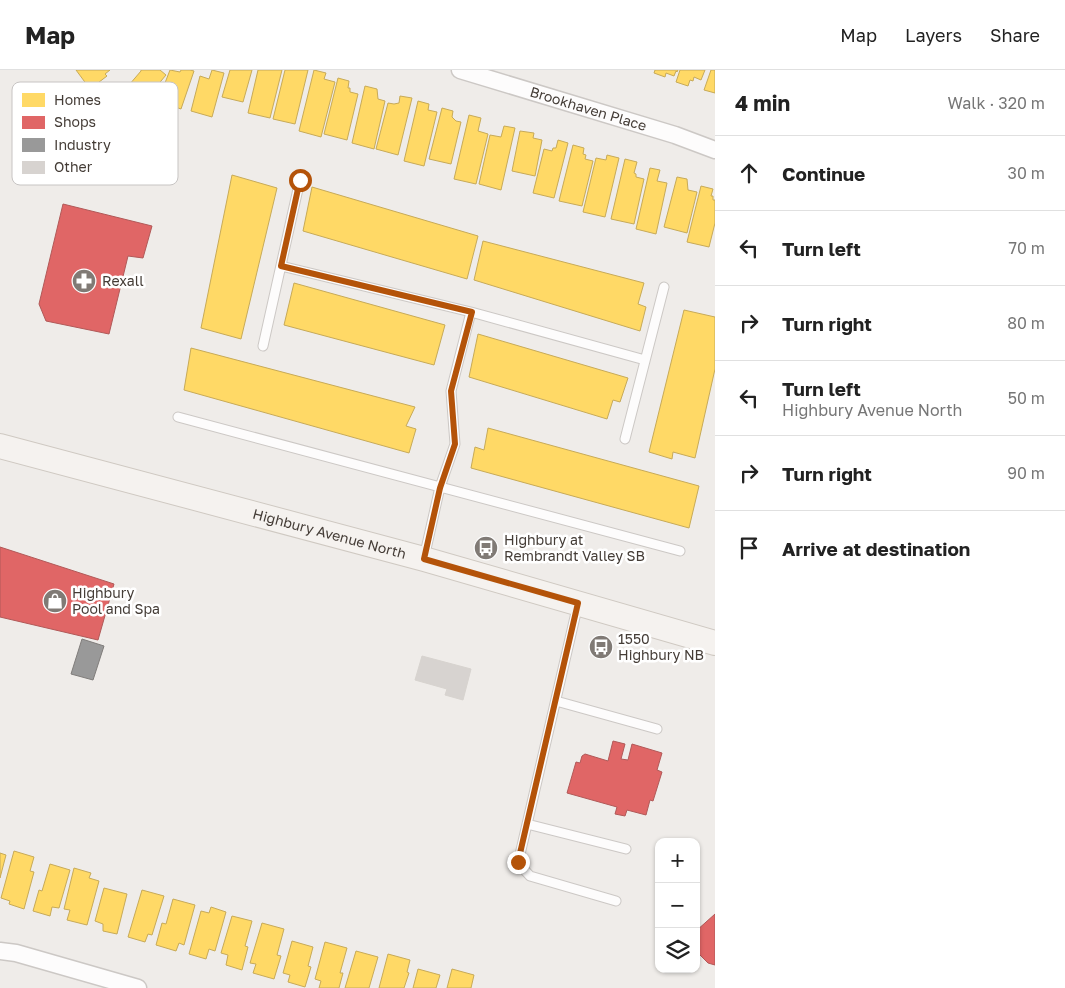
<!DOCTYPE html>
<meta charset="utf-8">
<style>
:root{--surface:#fff;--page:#f2f2f2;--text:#222;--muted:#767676;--line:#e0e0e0}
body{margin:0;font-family:"Golos Text",sans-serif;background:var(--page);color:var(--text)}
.controls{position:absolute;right:15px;bottom:15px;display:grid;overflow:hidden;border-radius:10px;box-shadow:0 1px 4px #0004}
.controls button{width:45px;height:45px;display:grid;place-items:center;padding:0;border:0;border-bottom:1px solid var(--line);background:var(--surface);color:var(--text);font:25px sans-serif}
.stop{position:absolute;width:15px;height:15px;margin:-11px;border:4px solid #b45309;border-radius:50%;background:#fff}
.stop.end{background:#b45309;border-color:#fff;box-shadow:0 1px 5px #0008}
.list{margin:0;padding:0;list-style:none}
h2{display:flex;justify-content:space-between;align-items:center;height:65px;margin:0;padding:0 20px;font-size:21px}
h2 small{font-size:16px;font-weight:400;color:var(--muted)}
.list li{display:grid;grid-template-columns:32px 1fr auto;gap:15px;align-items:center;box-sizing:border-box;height:75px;padding:0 20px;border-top:1px solid var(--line)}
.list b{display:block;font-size:19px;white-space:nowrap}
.list p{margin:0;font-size:16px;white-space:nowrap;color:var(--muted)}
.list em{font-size:16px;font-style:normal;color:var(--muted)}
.icon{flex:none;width:28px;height:28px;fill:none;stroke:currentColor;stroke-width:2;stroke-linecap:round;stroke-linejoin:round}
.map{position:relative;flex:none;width:715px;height:918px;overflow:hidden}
header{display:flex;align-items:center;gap:30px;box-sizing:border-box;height:70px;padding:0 25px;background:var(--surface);border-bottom:1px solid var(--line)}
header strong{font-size:24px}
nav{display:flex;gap:28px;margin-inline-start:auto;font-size:18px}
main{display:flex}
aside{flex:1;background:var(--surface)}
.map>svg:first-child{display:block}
</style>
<header>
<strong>Map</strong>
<nav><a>Map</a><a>Layers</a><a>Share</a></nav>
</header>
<main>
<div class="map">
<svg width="715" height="918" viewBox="0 0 715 918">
<rect width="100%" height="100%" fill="#efece9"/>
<path fill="#ffd966" stroke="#c7aa58" d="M 76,0 L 110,0 L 105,4 L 107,6 L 90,19 Z
M 141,0 L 160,0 L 166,5 L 146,29 L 150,32 L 144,39 L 129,28 L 135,20 L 129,15 L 141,1 Z
M 170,0 L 180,2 L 181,0 L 190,0 L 194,1 L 181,39 L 158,31 Z
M 212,0 L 224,3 L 212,47 L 191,41 L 200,6 L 209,9 Z
M 230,0 L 252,0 L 243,32 L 222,27 Z
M 258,0 L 282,0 L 270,48 L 248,43 Z
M 285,0 L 308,0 L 295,54 L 273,49 Z
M 314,0 L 326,3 L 324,9 L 335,12 L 321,67 L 299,61 Z
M 655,0 L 678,0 L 677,2 L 676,1 L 674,6 L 666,3 L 665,7 L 654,3 Z
M 680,0 L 705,0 L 701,10 L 694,7 L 693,11 L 690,10 L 688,16 L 676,12 Z
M 711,0 L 715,0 L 715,23 L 704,20 Z
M 338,8 L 349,11 L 348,18 L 350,18 L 350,22 L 358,24 L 347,70 L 324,64 Z
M 365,16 L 377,19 L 378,29 L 385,31 L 374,79 L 352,73 Z
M 400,26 L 412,28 L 398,85 L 376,79 L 388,33 L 394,34 L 399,33 Z
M 418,31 L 429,34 L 428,40 L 437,42 L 424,96 L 404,91 Z
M 442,38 L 453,41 L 452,47 L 456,51 L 461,52 L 451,94 L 429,89 Z
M 469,45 L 481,48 L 478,61 L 488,64 L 476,114 L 454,109 Z
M 504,56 L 515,58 L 501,120 L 479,114 L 490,65 L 501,67 Z
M 520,61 L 534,63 L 533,68 L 542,70 L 535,106 L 512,101 Z
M 558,70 L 568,73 L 554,128 L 533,123 L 544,79 L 552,81 L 553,78 L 556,78 Z
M 573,75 L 584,78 L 583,84 L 586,85 L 585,89 L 593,91 L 582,136 L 559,131 Z
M 607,85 L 619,88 L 605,147 L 583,142 L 596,88 L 606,90 Z
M 625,89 L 637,92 L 634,103 L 636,104 L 636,107 L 644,109 L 634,154 L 611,149 Z
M 650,98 L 660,100 L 657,111 L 667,113 L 656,164 L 636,159 Z
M 232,105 L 277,118 L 241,269 L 201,258 Z
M 677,107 L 687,109 L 688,120 L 697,122 L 687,163 L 664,157 Z
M 701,116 L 713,119 L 711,126 L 713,126 L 713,130 L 715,130 L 715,153 L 709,177 L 687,172 Z
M 312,117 L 478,166 L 467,209 L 303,161 Z
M 483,171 L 644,213 L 638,234 L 646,237 L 640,261 L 474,210 Z
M 294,213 L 445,255 L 434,295 L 284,255 Z
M 684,240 L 715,247 L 715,299 L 695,388 L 673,382 L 672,389 L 649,382 Z
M 478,264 L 628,308 L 620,332 L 613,330 L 607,349 L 469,307 Z
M 191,278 L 415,337 L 406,356 L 416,359 L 409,383 L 184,320 Z
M 488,358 L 699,416 L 689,458 L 471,398 L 475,377 L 484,380 Z
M 14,781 L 34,787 L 30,801 L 34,802 L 24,839 L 9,834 L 10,831 L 1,828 Z
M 0,783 L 6,785 L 0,808 Z
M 50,794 L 70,800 L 59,838 L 52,837 L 50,846 L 33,841 L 39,820 L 42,821 Z
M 74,798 L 91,803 L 89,808 L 99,811 L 87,855 L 67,850 L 70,840 L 64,839 Z
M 104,818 L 127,824 L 117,864 L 103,861 L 103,854 L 95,851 Z
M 142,820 L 164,826 L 152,865 L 148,864 L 145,872 L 128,867 Z
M 173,829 L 195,835 L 184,875 L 179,873 L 176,881 L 156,875 L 162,853 L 166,854 Z
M 211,837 L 226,842 L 215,881 L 209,879 L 206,889 L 189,884 L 201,841 L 209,843 Z
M 232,846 L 252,851 L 245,876 L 248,877 L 242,900 L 226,895 L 228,885 L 221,883 Z
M 262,853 L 284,859 L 277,885 L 281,886 L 274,909 L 253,903 L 256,894 L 250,893 Z
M 292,871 L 313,877 L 308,896 L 311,897 L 305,917 L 288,912 L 290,905 L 283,903 Z
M 325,872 L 347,878 L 340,903 L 343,903 L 339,918 L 319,918 L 321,911 L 315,909 Z
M 356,881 L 378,887 L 369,918 L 345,918 Z
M 388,884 L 410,890 L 407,902 L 409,903 L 404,918 L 379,918 Z
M 418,899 L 440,905 L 436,918 L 413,918 Z
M 452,899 L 474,905 L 471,918 L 447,918 Z"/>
<path fill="#e06666" stroke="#b15958" d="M 63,134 L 152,156 L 143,188 L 128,186 L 109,264 L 46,251 L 39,234 Z
M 0,477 L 114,514 L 98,570 L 0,547 Z
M 613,671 L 625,674 L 621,689 L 628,690 L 632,674 L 662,683 L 657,700 L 662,702 L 653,731 L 650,730 L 646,745 L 627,740 L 625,746 L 615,744 L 617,737 L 567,723 L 576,692 L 580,693 L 582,686 L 585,684 L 608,691 Z
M 715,844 L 715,895 L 708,893 L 696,881 L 696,861 Z"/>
<path fill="#999" stroke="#807d7b" d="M 82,569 L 104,576 L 93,610 L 71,604 Z"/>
<path fill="#d7d3d0" stroke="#d7d3cf" d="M 422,586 L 471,599 L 463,630 L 445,625 L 447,619 L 415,610 Z"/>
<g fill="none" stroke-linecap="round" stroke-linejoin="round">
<g stroke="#ccc8c5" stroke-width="11">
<path id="lane" d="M 281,196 L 471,242 L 645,290
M 263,276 L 300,110
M 178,347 L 680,481
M 625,369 L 664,217
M 424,488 L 440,417 L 455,374 L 451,321 L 471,242
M 578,534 L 518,793 L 530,806 L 616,831
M 556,631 L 657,659
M 527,754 L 626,779"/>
</g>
<g stroke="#ccc8c5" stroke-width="19">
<g id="street">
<path id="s1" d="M 460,0 L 675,65 L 715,80"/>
<path d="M 0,881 L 16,883 L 138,918"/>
</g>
</g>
<g stroke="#cfc9c2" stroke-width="26">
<g id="secondary">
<path id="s2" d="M 0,376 L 424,489 L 715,573"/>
</g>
</g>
<use href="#lane" stroke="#fdfcfc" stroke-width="9"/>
<use href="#street" stroke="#fdfcfc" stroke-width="16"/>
<use href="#secondary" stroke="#f5f2ef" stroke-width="24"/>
</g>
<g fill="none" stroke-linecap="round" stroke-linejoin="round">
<path stroke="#b45309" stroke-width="6" d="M 300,110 L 281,196 L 472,242 L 451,321 L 455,374 L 440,418 L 424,489 L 578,533 L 518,792"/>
</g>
<defs>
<g id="pharmacy-disc" transform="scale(1.25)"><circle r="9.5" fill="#807a75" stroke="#fff"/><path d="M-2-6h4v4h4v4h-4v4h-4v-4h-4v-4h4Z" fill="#fff"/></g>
<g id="bus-disc" transform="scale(1.25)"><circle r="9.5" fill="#807a75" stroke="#fff"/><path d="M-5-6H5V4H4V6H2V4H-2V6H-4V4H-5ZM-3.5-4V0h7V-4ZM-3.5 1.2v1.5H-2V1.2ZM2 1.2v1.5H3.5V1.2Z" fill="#fff"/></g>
<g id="shop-disc" transform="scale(1.25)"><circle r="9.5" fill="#807a75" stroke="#fff"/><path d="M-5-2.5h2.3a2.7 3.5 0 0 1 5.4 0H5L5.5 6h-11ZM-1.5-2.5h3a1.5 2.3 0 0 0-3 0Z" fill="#fff"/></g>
</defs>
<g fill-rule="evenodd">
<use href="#pharmacy-disc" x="84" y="211"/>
<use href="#bus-disc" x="486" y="478"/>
<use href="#shop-disc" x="55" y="531"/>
<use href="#bus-disc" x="601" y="577"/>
</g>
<g text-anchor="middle" stroke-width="5" stroke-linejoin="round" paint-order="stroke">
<g font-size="14" fill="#443c36" stroke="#fff">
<text dy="5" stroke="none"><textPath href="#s1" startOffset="134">Brookhaven Place</textPath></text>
<text dy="5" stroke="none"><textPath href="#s2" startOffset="341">Highbury Avenue North</textPath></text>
</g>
<g font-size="14" fill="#443c36" stroke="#fff" text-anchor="start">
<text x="102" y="216">Rexall</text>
<text x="504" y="475">Highbury at<tspan x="504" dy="16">Rembrandt Valley SB</tspan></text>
<text x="72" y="528">Highbury<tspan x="72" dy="16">Pool and Spa</tspan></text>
<text x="618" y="574">1550<tspan x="618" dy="16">Highbury NB</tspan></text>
</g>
</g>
<rect x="12" y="12" width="166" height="103" rx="8" fill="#fff" stroke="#c7c4c3" stroke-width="1"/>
<rect x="22" y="23" width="23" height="14" fill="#ffd966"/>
<rect x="22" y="46" width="23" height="13" fill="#e06666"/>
<rect x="22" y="68" width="23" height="14" fill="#999"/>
<rect x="22" y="91" width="23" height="13" fill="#d7d3d0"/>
<g font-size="14" fill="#443c36">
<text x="54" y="35">Homes</text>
<text x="54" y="57">Shops</text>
<text x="54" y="80">Industry</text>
<text x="54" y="102">Other</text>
</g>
</svg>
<div class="controls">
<button>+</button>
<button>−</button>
<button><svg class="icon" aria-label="layers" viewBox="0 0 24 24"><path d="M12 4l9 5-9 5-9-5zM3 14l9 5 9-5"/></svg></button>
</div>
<div class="stop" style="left:300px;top:110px"></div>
<div class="stop end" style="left:518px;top:792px"></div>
</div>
<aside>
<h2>4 min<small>Walk · 320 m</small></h2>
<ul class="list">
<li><svg class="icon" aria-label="ahead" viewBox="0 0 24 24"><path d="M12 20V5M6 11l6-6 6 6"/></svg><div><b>Continue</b></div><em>30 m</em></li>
<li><svg class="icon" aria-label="left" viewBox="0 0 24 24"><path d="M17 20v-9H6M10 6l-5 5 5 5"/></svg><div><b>Turn left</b></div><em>70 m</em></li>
<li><svg class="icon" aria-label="right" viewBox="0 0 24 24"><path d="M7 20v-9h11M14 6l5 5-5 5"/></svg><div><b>Turn right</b></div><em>80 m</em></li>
<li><svg class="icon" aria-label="left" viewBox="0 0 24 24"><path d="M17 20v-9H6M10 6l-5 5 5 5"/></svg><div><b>Turn left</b><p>Highbury Avenue North</p></div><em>50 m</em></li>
<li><svg class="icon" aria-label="right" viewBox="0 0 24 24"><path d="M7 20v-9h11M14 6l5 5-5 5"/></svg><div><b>Turn right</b></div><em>90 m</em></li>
<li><svg class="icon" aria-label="arrive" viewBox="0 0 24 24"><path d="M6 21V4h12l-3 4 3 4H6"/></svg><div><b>Arrive at destination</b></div></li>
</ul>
</aside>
</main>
